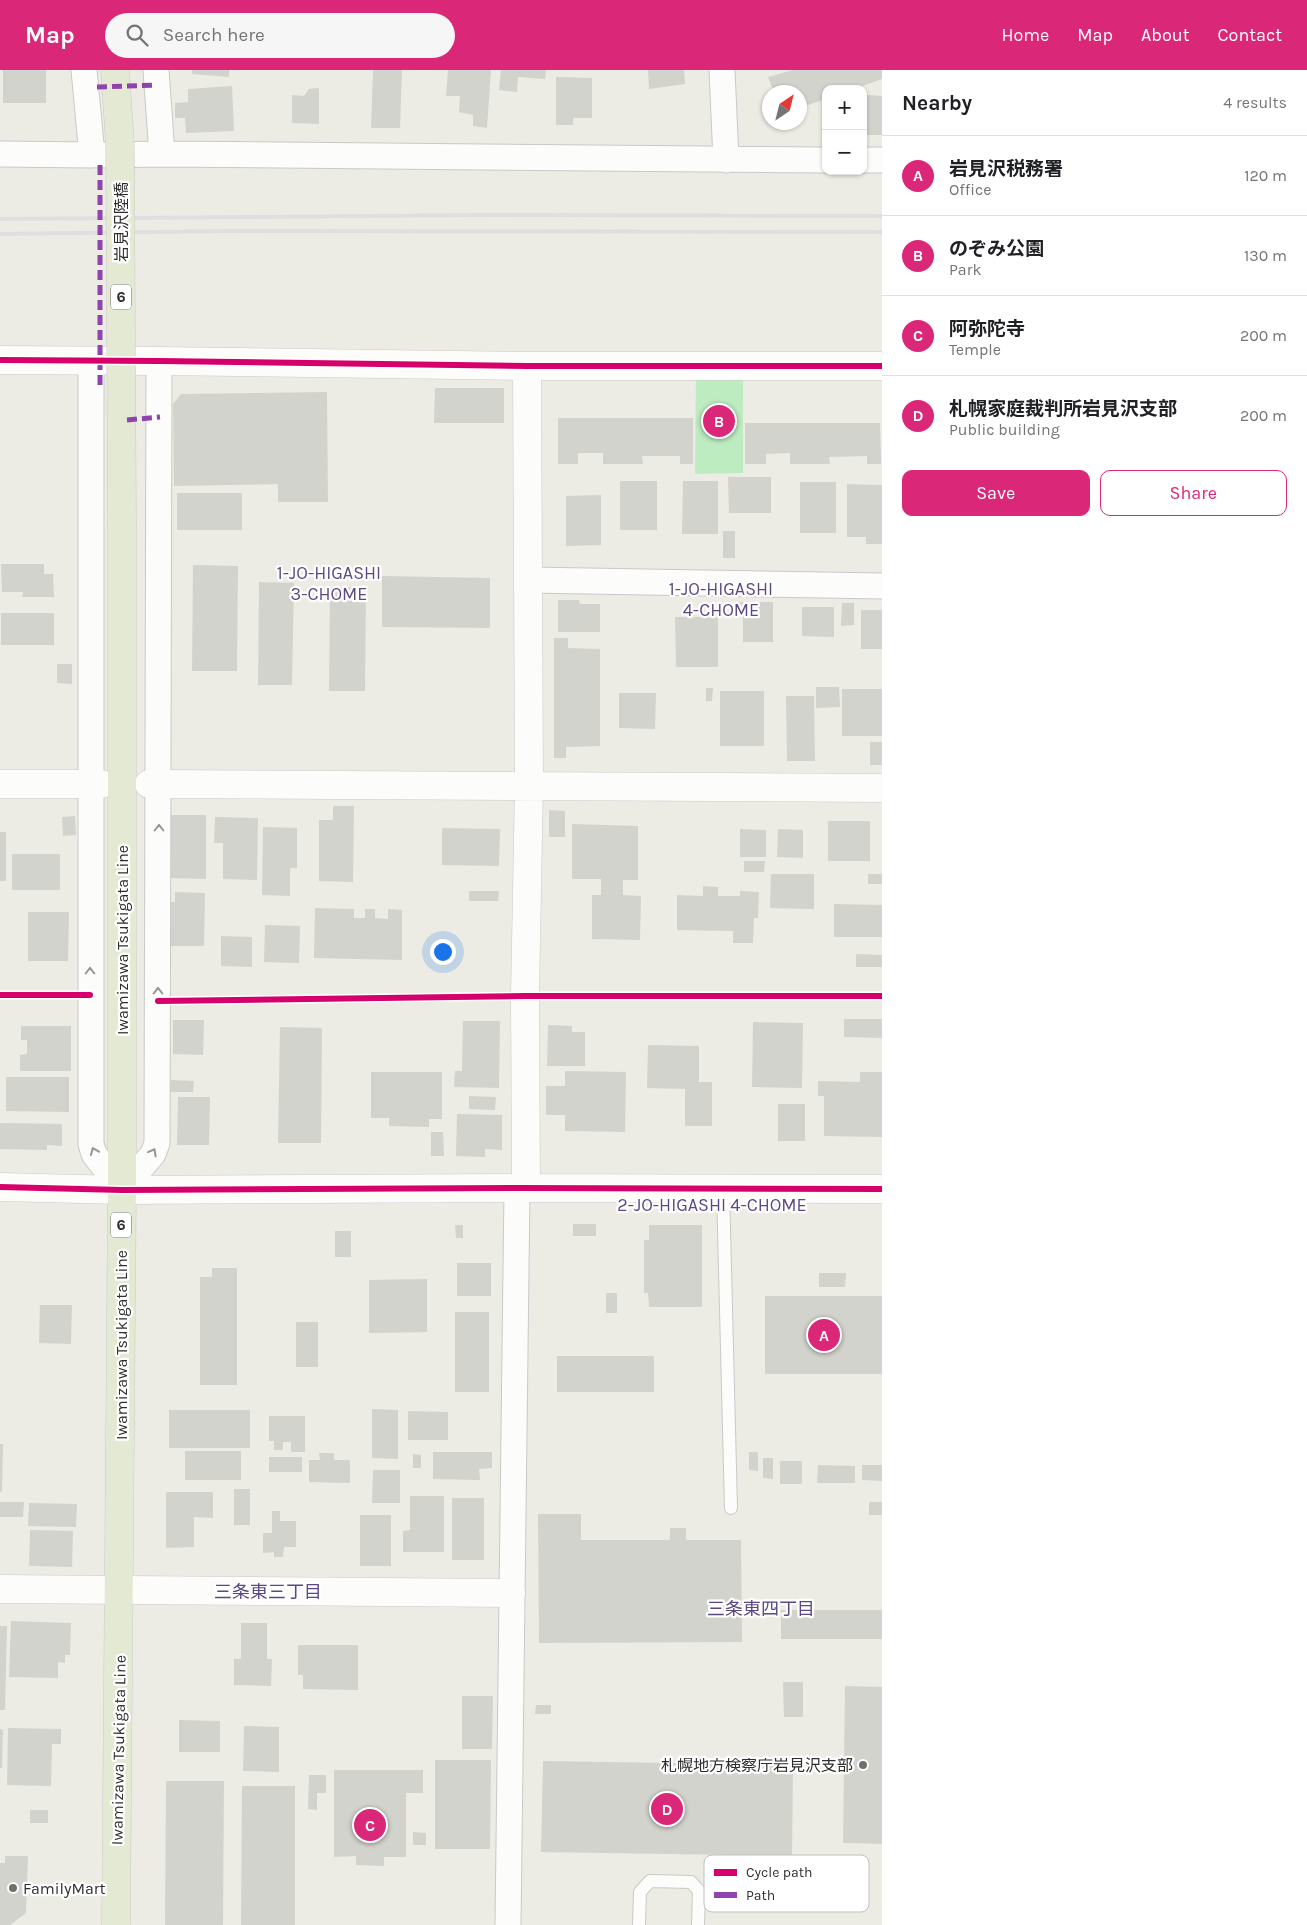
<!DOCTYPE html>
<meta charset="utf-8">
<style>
:root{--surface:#fff;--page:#f6f6f6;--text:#202124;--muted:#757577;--line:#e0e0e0;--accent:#db2777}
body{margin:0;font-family:Karla,"Noto Sans JP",sans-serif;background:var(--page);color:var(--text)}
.controls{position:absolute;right:15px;top:15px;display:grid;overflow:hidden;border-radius:10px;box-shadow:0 1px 4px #0004}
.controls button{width:45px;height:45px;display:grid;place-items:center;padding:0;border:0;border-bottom:1px solid var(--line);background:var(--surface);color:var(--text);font:25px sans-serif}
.compass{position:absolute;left:762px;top:15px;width:45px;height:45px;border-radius:50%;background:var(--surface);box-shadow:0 1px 4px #0004;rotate:35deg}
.you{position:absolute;left:442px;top:881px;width:18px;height:18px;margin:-12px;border:4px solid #fff;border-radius:50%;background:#1a73e8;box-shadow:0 0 0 8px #1a73e833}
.badge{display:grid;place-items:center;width:32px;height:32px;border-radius:50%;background:var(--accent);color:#fff;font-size:16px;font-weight:700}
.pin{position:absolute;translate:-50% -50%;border:2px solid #fff;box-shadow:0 1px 5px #0006}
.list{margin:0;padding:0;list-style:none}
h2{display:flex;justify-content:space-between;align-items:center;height:65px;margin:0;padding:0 20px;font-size:21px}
h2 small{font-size:16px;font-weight:400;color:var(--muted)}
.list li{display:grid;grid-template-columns:32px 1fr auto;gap:15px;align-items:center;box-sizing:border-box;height:80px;padding:0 20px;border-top:1px solid var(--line)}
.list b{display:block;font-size:19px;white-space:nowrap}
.list p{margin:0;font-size:16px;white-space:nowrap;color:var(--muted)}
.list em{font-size:16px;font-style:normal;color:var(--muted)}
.actions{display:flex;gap:10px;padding:15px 20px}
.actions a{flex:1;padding:11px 0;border:1px solid var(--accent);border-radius:10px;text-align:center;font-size:18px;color:var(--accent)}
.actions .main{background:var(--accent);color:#fff}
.icon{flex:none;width:28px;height:28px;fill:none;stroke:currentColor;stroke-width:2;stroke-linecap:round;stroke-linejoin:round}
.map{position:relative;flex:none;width:882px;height:1855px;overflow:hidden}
header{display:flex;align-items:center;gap:30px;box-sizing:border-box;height:70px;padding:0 25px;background:var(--accent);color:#fff}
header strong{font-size:24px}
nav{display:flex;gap:28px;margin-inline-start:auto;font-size:18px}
.search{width:350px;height:45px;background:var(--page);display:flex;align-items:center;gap:12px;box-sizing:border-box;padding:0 18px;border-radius:28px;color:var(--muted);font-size:19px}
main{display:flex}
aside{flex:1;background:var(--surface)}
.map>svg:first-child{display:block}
</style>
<header>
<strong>Map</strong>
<div class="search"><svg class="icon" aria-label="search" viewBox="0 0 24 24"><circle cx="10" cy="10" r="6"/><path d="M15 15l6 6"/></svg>Search here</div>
<nav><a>Home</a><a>Map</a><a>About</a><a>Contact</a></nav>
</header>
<main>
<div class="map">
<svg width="882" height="1855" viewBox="0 0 882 1855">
<rect width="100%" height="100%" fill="#ecece4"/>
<path fill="#bdecc1" d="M 743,299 L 743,403 L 695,404 L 696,300 Z"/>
<path fill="#d2d3cd" d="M 3,0 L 46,0 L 46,33 L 3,33 Z
M 192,0 L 229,0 L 229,7 L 192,4 Z
M 373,0 L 402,0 L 400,58 L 371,58 Z
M 448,0 L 491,0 L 487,58 L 473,56 L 473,45 L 459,42 L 460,26 L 446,26 Z
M 501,0 L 546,0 L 545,9 L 518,7 L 517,22 L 499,20 Z
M 648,0 L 684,0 L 685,14 L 649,19 Z
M 793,0 L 882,0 L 882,9 L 854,19 L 826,19 L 826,29 L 799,38 L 799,22 L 774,22 L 768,7 Z
M 556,7 L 592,8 L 592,48 L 573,48 L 573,55 L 556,55 Z
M 232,16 L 234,61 L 186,63 L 185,48 L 175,48 L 175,33 L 188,32 L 188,19 Z
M 319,18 L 319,54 L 292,53 L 292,25 L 304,26 L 309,19 Z
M 867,25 L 882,26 L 882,65 L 863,65 L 863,27 Z
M 435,318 L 504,318 L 504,353 L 434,353 Z
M 327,322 L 328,432 L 278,432 L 278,414 L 174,416 L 173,334 L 181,324 Z
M 558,348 L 693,348 L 693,394 L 680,394 L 680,386 L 642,386 L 643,394 L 603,394 L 603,383 L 578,383 L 578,394 L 558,394 Z
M 745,353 L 880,353 L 881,394 L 867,394 L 867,386 L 829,387 L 830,394 L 790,394 L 790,383 L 766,384 L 766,394 L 745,394 Z
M 728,407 L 771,407 L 771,443 L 729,443 Z
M 620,411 L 657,411 L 657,460 L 620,460 Z
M 683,411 L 718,411 L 718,464 L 682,464 Z
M 800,412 L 836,412 L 836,463 L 800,463 Z
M 847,414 L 882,415 L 882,474 L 866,474 L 866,467 L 847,467 Z
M 177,423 L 242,423 L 242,460 L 177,460 Z
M 601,425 L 601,475 L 566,476 L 566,426 Z
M 723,461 L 735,461 L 735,488 L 723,488 Z
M 1,494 L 44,494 L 44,504 L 53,504 L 54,527 L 22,527 L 23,522 L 2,522 Z
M 193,495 L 238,496 L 237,601 L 192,601 Z
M 382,506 L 490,508 L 490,558 L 382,557 Z
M 259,512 L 294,513 L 292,615 L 258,615 Z
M 330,517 L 366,517 L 365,621 L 329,621 Z
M 558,530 L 579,530 L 580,534 L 600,534 L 600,562 L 558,562 Z
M 735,532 L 773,532 L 773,572 L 743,572 L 743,544 L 734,544 Z
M 842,533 L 854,533 L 854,555 L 841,556 Z
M 802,537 L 834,537 L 834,567 L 802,566 Z
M 861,540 L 882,540 L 882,579 L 861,579 Z
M 1,543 L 54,543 L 54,575 L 1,575 Z
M 675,547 L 718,547 L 718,597 L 676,597 Z
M 554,568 L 568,568 L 568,578 L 600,579 L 600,676 L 566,677 L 566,688 L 554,688 Z
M 57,594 L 72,594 L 72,614 L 57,613 Z
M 816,617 L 839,617 L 840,637 L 816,638 Z
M 706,618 L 713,618 L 712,631 L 706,631 Z
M 842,619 L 882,619 L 882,666 L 842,666 Z
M 720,621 L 764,621 L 764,676 L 720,676 Z
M 619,623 L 656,623 L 655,659 L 619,658 Z
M 786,626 L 814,626 L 815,691 L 787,691 Z
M 870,672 L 882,672 L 882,695 L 870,695 Z
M 333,736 L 354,736 L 353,812 L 319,811 L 319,750 L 333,750 Z
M 549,740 L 565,741 L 565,767 L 549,767 Z
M 170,745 L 206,745 L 206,809 L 169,808 Z
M 75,746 L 76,765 L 63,766 L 62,747 Z
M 215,747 L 258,748 L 257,810 L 223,809 L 223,773 L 214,773 Z
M 828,751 L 870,751 L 870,791 L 828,791 Z
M 572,754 L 638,756 L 638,810 L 623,810 L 623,825 L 641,826 L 640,870 L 592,869 L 592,825 L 601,825 L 601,809 L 572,809 Z
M 263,757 L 297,758 L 297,798 L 290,798 L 290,826 L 262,825 Z
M 442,758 L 500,759 L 499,796 L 442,795 Z
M 740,759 L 766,760 L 766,787 L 740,787 Z
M 778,759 L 803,760 L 803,788 L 777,787 Z
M 0,762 L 6,762 L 6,811 L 0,811 Z
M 12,784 L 60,784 L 60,820 L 12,820 Z
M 744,791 L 765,791 L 764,802 L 744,802 Z
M 771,804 L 814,804 L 814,839 L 770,838 Z
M 868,804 L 882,804 L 882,814 L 868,814 Z
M 703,816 L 718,817 L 718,826 L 740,826 L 740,821 L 759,822 L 758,848 L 754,848 L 753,873 L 733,873 L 733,861 L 677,860 L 677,825 L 703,826 Z
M 469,821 L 499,821 L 498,831 L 469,831 Z
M 175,822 L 205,823 L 204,876 L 170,876 L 171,832 L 175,832 Z
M 834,834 L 882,835 L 882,867 L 834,867 Z
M 315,838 L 354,839 L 354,848 L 365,848 L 365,839 L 375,839 L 375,848 L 388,849 L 388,839 L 402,840 L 402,890 L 314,888 Z
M 28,842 L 69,842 L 68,891 L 28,891 Z
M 265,855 L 300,856 L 299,893 L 264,892 Z
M 221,866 L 252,867 L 252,897 L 221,896 Z
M 856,884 L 882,885 L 882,897 L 856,897 Z
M 844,949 L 882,949 L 882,968 L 844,967 Z
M 173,950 L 204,950 L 203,985 L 173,984 Z
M 463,951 L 500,951 L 499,1018 L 454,1017 L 455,1001 L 462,1001 Z
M 753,952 L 803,953 L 802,1018 L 752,1017 Z
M 548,955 L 572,956 L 572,962 L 585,962 L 585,996 L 547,996 Z
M 21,956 L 71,956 L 71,1001 L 20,1001 L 20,985 L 27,984 L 27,970 L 21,970 Z
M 280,957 L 322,958 L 321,1073 L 278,1073 Z
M 648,975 L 699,976 L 699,1012 L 712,1012 L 712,1056 L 685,1056 L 685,1019 L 647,1018 Z
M 565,1001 L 626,1002 L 625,1062 L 565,1061 L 565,1045 L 546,1045 L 546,1016 L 565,1016 Z
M 371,1002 L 442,1002 L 442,1049 L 429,1049 L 429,1057 L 389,1056 L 389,1048 L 371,1048 Z
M 860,1002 L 882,1002 L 882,1067 L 824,1066 L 824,1026 L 818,1026 L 818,1011 L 860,1012 Z
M 6,1007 L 69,1007 L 69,1042 L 6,1041 Z
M 171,1010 L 194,1011 L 193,1022 L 170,1022 Z
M 469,1026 L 496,1027 L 495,1040 L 469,1039 Z
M 178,1027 L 210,1027 L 209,1075 L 177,1075 Z
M 778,1034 L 805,1034 L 805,1071 L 778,1071 Z
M 457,1044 L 502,1045 L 502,1080 L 485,1079 L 485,1087 L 456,1086 Z
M 0,1053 L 62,1054 L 62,1076 L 47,1075 L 47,1080 L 0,1079 Z
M 431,1062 L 443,1062 L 444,1086 L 431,1086 Z
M 573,1154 L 596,1154 L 596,1166 L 573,1166 Z
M 455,1155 L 463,1155 L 463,1168 L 456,1168 Z
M 649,1155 L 702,1155 L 702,1237 L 649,1237 L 648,1223 L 644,1223 L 644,1170 L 649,1170 Z
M 335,1161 L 351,1161 L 351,1187 L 335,1187 Z
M 457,1193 L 491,1193 L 491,1226 L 457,1226 Z
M 212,1198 L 237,1198 L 237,1315 L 200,1315 L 200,1207 L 212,1207 Z
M 819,1203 L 846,1203 L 845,1217 L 819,1217 Z
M 427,1209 L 427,1262 L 369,1263 L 369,1210 Z
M 606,1223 L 617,1223 L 617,1243 L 606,1243 Z
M 765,1226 L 882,1226 L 882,1304 L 765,1304 Z
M 40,1235 L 72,1235 L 71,1274 L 39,1273 Z
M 455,1242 L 489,1242 L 489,1322 L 455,1322 Z
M 296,1252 L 318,1252 L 318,1297 L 296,1297 Z
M 557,1286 L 654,1286 L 654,1322 L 557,1322 Z
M 372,1339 L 398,1340 L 398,1389 L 372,1388 Z
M 169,1340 L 250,1340 L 250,1378 L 169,1378 Z
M 408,1341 L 448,1342 L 448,1370 L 408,1370 Z
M 269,1346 L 305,1346 L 305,1382 L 291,1382 L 291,1372 L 283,1372 L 283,1380 L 274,1380 L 274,1371 L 269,1371 Z
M 0,1374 L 3,1374 L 2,1422 L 0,1422 Z
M 185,1381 L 241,1381 L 241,1410 L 185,1410 Z
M 433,1382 L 492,1382 L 492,1398 L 479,1399 L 480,1410 L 433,1409 Z
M 749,1382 L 758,1382 L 758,1401 L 749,1400 Z
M 319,1383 L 334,1383 L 334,1390 L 350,1390 L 350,1413 L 309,1412 L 309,1390 L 320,1390 Z
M 413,1384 L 421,1385 L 421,1398 L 413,1398 Z
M 269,1387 L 302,1387 L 302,1402 L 269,1402 Z
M 763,1388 L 773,1388 L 773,1409 L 763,1408 Z
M 780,1391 L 802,1391 L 802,1414 L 780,1414 Z
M 818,1395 L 855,1396 L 855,1413 L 817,1413 Z
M 862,1395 L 882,1395 L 882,1411 L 862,1410 Z
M 373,1400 L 400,1400 L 400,1433 L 372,1433 Z
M 234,1419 L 250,1419 L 250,1455 L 234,1455 Z
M 166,1422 L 213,1422 L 213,1448 L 194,1447 L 194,1477 L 166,1478 Z
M 410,1426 L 444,1426 L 444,1482 L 403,1482 L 403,1461 L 410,1460 Z
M 452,1428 L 484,1428 L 484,1490 L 452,1490 Z
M 0,1432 L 24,1432 L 23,1447 L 0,1447 Z
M 869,1432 L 882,1432 L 882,1445 L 869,1445 Z
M 29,1433 L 77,1434 L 76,1457 L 28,1456 Z
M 272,1441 L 280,1441 L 280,1451 L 296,1451 L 296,1477 L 284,1477 L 283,1487 L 274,1487 L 274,1482 L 263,1483 L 263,1463 L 272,1463 Z
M 538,1444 L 581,1444 L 581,1470 L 670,1470 L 670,1458 L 686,1458 L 686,1470 L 741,1470 L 742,1572 L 539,1573 Z
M 360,1445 L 391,1445 L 391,1496 L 360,1496 Z
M 30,1460 L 73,1461 L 72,1497 L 29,1496 Z
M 781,1540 L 882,1540 L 882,1569 L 781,1569 Z
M 11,1551 L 71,1553 L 70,1585 L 65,1585 L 65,1593 L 58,1592 L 58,1608 L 9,1607 Z
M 241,1553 L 267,1553 L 267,1589 L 272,1589 L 271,1616 L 234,1615 L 234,1589 L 241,1589 Z
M 0,1556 L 7,1556 L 5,1640 L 0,1640 Z
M 298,1575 L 358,1575 L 358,1620 L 303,1619 L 303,1605 L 298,1605 Z
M 783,1612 L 803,1612 L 803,1647 L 784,1647 Z
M 845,1616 L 882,1617 L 882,1774 L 843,1773 Z
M 462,1626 L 493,1626 L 492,1679 L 462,1679 Z
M 536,1635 L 551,1635 L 551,1644 L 535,1644 Z
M 179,1650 L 220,1651 L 220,1682 L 179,1682 Z
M 244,1656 L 279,1657 L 279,1702 L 243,1701 Z
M 8,1658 L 61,1659 L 61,1674 L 52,1674 L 51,1716 L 7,1715 Z
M 0,1659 L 3,1660 L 2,1698 L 0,1698 Z
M 435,1690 L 491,1690 L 490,1779 L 435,1779 Z
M 543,1691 L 793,1695 L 792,1786 L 541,1782 Z
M 334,1700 L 423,1700 L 423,1723 L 406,1723 L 406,1787 L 384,1787 L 384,1796 L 356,1795 L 356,1786 L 334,1787 Z
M 309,1705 L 326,1705 L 326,1723 L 317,1723 L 317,1740 L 308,1739 Z
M 166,1711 L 224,1711 L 223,1855 L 165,1855 Z
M 242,1716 L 295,1716 L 295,1855 L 241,1855 Z
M 30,1740 L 48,1740 L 48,1753 L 30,1753 Z
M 413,1762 L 426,1763 L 426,1775 L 413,1775 Z
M 5,1786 L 28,1786 L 26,1843 L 10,1855 L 0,1855 L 0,1793 L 5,1793 Z"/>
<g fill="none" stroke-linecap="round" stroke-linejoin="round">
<g stroke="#cac9c9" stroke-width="14">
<path id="service" d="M 723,1119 L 731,1438
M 639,1855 L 640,1822 L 650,1811 L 691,1812 L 699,1821 L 698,1855"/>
</g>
<g stroke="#cac9c9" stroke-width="27">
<path id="minor" d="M 156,0 L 162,84 L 826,90
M 722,0 L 726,90
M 0,84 L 92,85 L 84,0
M 99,85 L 162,84
M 863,90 L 882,90
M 91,290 L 91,1074 L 94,1084 L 122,1120 L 153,1084 L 157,1073 L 159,291
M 528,510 L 882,516
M 508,1855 L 517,1118"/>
</g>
<g stroke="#cac9c9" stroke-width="29">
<path id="tertiary" d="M 0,290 L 159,291 L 527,296 L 882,296
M 0,714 L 101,714
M 149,714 L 882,718
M 0,1117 L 122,1120 L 517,1118 L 882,1119
M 526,1118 L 525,926 L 529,715 L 527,296
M 0,1519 L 511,1523"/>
</g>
<g stroke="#cacac8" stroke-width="29">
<path id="primary" d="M 116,1855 L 122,1120 L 122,454"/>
</g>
<use href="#service" stroke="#fcfcfb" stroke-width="12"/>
<use href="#minor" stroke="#fcfcfb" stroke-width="25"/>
<use href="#tertiary" stroke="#fcfcfb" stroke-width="28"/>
<use href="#primary" stroke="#e4e9d4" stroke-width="28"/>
<path stroke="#e0dee1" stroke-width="4" d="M 0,149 L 485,145 L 882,146
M 0,164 L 235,161 L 882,162"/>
<g stroke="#cacac8" stroke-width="29" stroke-linecap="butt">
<path id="primary-bridge" d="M 115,0 L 120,74 L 122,454"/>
</g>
<use href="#primary-bridge" stroke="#e4e9d4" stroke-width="28"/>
<path stroke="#8e44ad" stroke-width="5" stroke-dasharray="10 5" stroke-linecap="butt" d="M 97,17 L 157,15
M 100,315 L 100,95
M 127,350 L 160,347"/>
<g stroke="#fff" stroke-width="9">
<path id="cycleway" d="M 0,290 L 159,291 L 527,296 L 882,296
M 0,925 L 90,925
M 158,931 L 525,926 L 882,926
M 0,1117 L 122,1120 L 517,1118 L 882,1119"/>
</g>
<use href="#cycleway" stroke="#d6006c" stroke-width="6"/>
</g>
<defs><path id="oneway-chevron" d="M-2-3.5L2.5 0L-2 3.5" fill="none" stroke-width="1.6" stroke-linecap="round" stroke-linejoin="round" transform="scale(1.25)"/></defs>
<g stroke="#959594">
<use href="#oneway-chevron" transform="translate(159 758) rotate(-90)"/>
<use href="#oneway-chevron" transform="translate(90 901) rotate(-90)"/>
<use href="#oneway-chevron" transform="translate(158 921) rotate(-90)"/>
<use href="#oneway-chevron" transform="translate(94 1081) rotate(-112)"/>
<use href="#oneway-chevron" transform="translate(153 1082) rotate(-61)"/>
</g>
<g fill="#70706e" stroke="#fff" stroke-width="2">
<circle cx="863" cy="1695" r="5"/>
<circle cx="13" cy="1818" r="5"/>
</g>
<g text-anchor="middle" stroke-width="4.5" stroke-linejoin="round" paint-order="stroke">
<g fill="#fff" stroke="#6d6d6d" stroke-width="1">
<rect x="111" y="214.5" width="20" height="25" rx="4"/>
<rect x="111" y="1142.5" width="20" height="25" rx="4"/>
</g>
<g font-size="15" font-weight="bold" fill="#2e2e2e">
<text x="121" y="232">6</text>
<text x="121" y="1160">6</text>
</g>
<g font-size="16" fill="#2e2e2e" stroke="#fff">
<text transform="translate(121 152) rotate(-90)" y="6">岩見沢陸橋</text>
<text transform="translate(122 870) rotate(-90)" y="6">Iwamizawa Tsukigata Line</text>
<text transform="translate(121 1275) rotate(-90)" y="6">Iwamizawa Tsukigata Line</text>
<text transform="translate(118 1680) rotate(-89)" y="6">Iwamizawa Tsukigata Line</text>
</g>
<g font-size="16" fill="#2e2e2e" stroke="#fff" text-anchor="end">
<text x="853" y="1701">札幌地方検察庁岩見沢支部</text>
<text x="23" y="1824" text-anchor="start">FamilyMart</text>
</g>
<g font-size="18" fill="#5b4885" stroke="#fff">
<text x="329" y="509">1-JO-HIGASHI<tspan x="329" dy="21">3-CHOME</tspan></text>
<text x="721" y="525">1-JO-HIGASHI<tspan x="721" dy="21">4-CHOME</tspan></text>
<text x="712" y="1141">2-JO-HIGASHI 4-CHOME</text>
<text x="268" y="1528">三条東三丁目</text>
<text x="761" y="1545">三条東四丁目</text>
</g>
</g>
<rect x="704" y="1785" width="165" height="57" rx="8" fill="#fff" stroke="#c0c0c0" stroke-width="1"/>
<rect x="714" y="1799" width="23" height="7" fill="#d6006c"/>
<rect x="714" y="1822" width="23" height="6" fill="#8e44ad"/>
<g font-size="14" fill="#2e2e2e">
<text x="746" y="1807">Cycle path</text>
<text x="746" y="1830">Path</text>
</g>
</svg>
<div class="controls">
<button>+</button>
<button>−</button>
</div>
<svg class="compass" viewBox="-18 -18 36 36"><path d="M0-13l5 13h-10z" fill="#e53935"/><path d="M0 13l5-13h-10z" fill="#757577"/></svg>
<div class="you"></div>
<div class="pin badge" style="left:824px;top:1265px">A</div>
<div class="pin badge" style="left:719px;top:351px">B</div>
<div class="pin badge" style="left:370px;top:1755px">C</div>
<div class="pin badge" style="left:667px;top:1739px">D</div>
</div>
<aside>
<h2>Nearby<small>4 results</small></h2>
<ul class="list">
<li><span class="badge">A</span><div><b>岩見沢税務署</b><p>Office</p></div><em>120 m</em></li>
<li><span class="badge">B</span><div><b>のぞみ公園</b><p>Park</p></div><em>130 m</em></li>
<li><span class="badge">C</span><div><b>阿弥陀寺</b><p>Temple</p></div><em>200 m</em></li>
<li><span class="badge">D</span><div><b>札幌家庭裁判所岩見沢支部</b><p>Public building</p></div><em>200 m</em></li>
</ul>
<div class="actions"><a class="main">Save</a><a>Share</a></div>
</aside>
</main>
